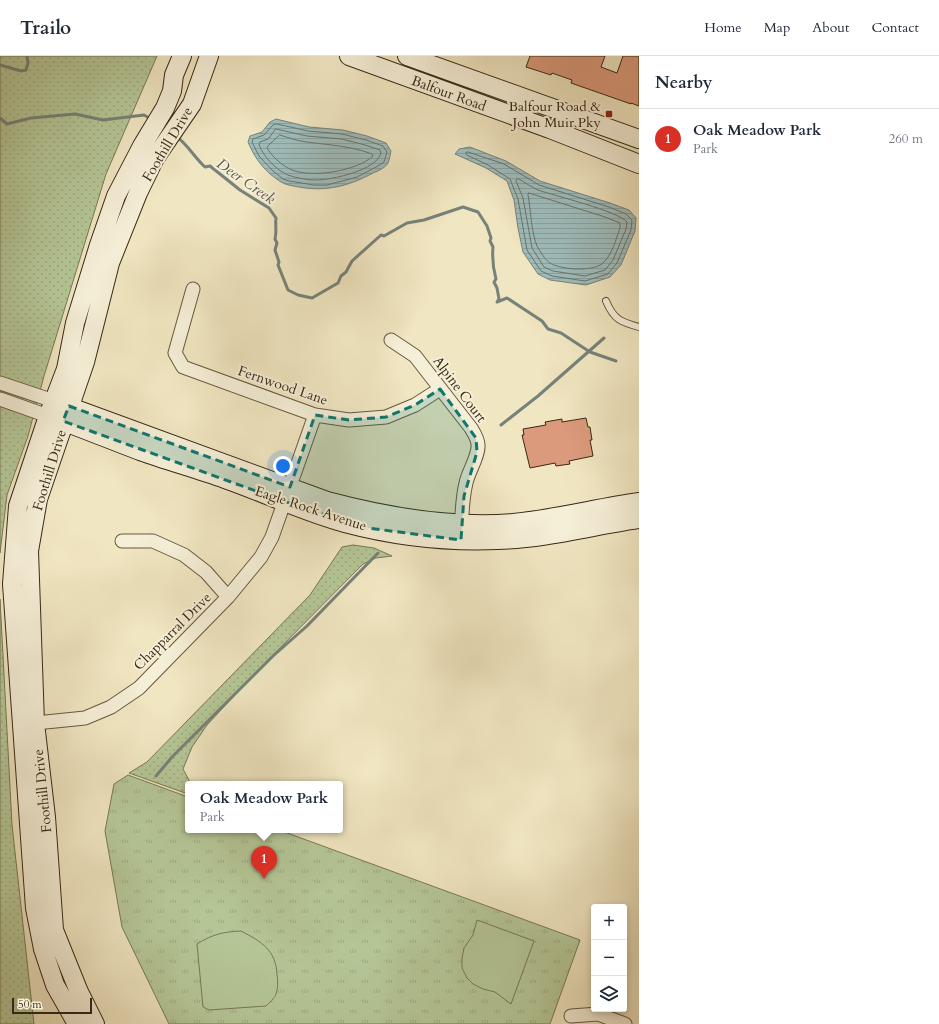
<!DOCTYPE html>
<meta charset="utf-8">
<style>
:root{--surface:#fff;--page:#f2f2f3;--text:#1f2937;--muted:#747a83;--line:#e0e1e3;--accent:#d93025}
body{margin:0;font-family:Cardo,serif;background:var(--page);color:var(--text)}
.controls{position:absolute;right:12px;bottom:12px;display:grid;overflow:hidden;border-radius:4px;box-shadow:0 2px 6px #0003}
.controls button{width:36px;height:36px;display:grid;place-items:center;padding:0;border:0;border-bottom:1px solid var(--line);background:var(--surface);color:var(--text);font:20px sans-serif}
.scale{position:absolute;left:12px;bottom:10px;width:80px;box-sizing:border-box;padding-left:4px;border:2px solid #392915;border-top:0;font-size:11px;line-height:14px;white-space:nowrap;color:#392915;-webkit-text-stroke:3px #f5efd7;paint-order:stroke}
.you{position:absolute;left:283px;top:410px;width:14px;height:14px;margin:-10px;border:3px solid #fff;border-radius:50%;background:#1a73e8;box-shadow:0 0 0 6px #1a73e833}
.badge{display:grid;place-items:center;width:26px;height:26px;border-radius:50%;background:var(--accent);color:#fff;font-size:13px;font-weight:700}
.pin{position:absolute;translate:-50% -33px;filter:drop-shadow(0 1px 2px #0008)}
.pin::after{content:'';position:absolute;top:21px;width:14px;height:12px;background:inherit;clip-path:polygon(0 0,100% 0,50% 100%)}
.popup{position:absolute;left:185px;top:725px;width:158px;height:52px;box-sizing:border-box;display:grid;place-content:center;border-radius:4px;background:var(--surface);filter:drop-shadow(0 1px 3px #0005);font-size:13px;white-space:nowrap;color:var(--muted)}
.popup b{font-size:15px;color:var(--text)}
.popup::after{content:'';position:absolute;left:50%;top:100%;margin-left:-8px;border:8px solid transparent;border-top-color:var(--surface)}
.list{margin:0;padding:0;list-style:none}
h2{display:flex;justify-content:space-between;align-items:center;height:52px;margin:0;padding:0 16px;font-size:17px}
h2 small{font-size:13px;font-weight:400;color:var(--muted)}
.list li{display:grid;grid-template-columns:26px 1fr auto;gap:12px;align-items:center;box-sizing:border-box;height:60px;padding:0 16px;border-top:1px solid var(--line)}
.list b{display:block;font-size:15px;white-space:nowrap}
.list p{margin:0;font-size:13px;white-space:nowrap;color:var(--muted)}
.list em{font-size:13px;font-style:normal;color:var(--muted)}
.icon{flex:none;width:22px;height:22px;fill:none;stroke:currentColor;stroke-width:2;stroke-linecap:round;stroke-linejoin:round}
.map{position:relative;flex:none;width:639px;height:968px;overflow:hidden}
header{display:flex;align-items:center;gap:24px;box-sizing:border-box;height:56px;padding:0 20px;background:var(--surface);border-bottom:1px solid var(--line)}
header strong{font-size:19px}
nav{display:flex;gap:22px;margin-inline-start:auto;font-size:14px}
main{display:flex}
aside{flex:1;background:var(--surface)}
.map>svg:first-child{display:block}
</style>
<header>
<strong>Trailo</strong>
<nav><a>Home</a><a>Map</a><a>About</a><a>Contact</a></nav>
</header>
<main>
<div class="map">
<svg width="639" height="968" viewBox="0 0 639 968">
<defs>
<pattern id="grass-dots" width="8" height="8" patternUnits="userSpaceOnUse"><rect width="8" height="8" fill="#b5c696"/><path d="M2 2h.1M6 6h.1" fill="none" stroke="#9caa80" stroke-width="1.8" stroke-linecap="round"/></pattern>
<pattern id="park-tufts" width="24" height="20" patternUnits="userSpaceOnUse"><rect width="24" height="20" fill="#b5c696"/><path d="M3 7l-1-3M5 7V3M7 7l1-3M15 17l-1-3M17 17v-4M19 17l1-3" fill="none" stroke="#9caa80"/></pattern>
<pattern id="water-rules" width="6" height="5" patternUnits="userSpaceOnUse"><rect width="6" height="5" fill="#9ebdbd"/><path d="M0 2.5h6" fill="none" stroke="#89a2a2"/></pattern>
</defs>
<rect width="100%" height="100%" fill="#f0e6c1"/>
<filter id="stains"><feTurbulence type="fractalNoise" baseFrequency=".005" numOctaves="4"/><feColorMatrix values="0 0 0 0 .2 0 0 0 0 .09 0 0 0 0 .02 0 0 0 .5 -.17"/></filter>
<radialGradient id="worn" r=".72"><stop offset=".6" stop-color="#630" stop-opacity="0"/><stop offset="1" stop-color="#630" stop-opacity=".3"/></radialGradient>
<path fill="url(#grass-dots)" stroke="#777856" d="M 0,0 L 157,0 L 106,118 L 44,320 L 28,380 L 7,439 L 0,497 Z
M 353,489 L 374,492 L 392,500 L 376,502 L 363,508 L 262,610 L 207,669 L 192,691 L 183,713 L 191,728 L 188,728 L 188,738 L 129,717 L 147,706 L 310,539 L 342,491 Z
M 0,543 L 12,769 L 34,968 L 0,968 Z"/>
<path fill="url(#park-tufts)" stroke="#777856" d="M 128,719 L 188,741 L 188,774 L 279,774 L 580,884 L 550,968 L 169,968 L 122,871 L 105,775 L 114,728 Z"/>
<path fill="#b5c696" stroke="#777856" d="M 477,864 L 534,885 L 511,948 L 495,936 L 483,933 L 473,928 L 467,922 L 462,912 L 462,902 L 464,892 L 473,879 Z
M 241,875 C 262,886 276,894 277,919 C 278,924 278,933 276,938 C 275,942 269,947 266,950 L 209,954 L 203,951 L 197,888 C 213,878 223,876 241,875 Z"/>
<path fill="url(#water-rules)" stroke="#76827a" d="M 276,63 L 309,71 L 343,74 L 367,80 L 386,87 L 391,95 C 390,98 390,103 388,107 C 385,112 378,115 373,117 C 349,130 326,136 299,131 C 293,130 286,129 281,126 C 265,116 255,103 248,86 L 250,80 L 262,76 L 270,66 Z
M 470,91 L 506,105 L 540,125 L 610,147 L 629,154 L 636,162 L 635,175 L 621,209 L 610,221 L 586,229 L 550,224 L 538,218 L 523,196 L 518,172 L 514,144 L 507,125 L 486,112 L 455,98 L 459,93 Z"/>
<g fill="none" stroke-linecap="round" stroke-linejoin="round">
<path stroke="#6c7369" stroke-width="1" d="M 277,68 L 308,75 L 342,78 L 366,84 L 383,90 L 387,96 L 384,106 L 378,110 L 357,121 L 327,129 L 314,129 L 289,125 L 283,123 L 272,114 L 259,100 L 252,86 L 253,83 L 264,79 L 273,69 Z
M 276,73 L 307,80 L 342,83 L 365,89 L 380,94 L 381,97 C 377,114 332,124 316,124 C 308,124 296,122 288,119 C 276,114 264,101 259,89 L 260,86 L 268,83 Z
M 280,79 C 289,82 298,85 307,86 C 329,89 351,90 372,98 L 373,100 C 357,115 310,123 290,113 C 281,109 272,100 267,92 L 268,90 Z
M 468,96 L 504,108 L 539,129 L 609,151 L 626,158 L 632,164 L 631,174 L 617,207 L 608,218 L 585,225 L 552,220 L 541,215 L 527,194 L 518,143 L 510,123 L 488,109 L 467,99 L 466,97 Z
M 517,123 L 519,123 C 525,127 532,131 538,134 C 555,140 618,155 627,166 L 626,173 L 613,204 L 605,214 L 585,220 L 553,215 L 544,211 L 532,192 L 523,142 L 516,125 Z
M 529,137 L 605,161 L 620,167 L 620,172 C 616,183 612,199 603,207 C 593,216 561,214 550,207 C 545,204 540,195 537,190 C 531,175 531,155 528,139 Z"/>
<path stroke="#76827a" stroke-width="3" d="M 0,9 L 21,15 L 26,14 L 28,7 L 27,0
M 0,62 L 7,68 L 31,62 L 75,58 L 103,64 L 144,59 L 151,63
M 177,81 C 187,88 195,102 205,111 L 210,110 L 240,134 L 269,152 L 276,162 C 275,170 277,176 275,183 L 277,187 L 275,194 L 279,206 L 278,209 L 288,234 L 298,239 L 312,242 L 338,227 L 341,220 L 346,216 L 352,205 L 381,179 L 384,180 L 407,167 L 424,164 L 463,151 L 478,156 L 487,170 L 491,182 L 490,185 L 493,191 C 492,202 493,212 496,223 L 494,226 L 497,232 L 499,243 L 497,246 L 507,242 L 542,265 L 548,273 L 561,277 L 590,296 L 616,305
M 501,369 L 538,340 L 604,282
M 156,720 L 172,701 L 273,600 L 307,570 L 378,497"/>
</g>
<path fill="#da9a7b" stroke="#392915" d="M 530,0 L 605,0 L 601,11 L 617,17 L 623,0 L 639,0 L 639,50 L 631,47 L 631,48 L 571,27 L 572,24 L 552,17 L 551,19 L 526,11 Z
M 586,362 L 588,371 L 590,371 L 592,384 L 590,384 L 593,400 L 569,405 L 570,408 L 556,410 L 555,407 L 530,412 L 522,379 L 524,379 L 523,373 L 546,369 L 545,366 L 562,363 L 562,366 Z"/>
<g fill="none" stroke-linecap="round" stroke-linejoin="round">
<g stroke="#675840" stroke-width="8">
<path id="lane" d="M 606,245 C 614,264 621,266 639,271"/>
</g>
<g stroke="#675840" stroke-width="15">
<path id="street" d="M 193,233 L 175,297 L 183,311 L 315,359 L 349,364 L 386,361 L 415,349 L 440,333
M 391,284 L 415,300 L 471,372 C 474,377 478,383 478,389 C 479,400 468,416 466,427 C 462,443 462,460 461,476
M 0,327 L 54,345
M 0,343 L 48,360
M 122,485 L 153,485 L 184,499 L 206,516 L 228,541
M 26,668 L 85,662 L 111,651 L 139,632 L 228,541 L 261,501 L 272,481 L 315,359
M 571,960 L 598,958 L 625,968"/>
</g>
<g stroke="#392915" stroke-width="20">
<path id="secondary" d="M 349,0 L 550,73 L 639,108
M 407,0 L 639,83
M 59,347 L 327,445 C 387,461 450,472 513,467 C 556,463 597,452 639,446
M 52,361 C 81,372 111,384 140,395 C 168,405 197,413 225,423 C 265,437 304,456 345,467 C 394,480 447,486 497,484 C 545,483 592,470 639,463
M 77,968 L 55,929 L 43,893 L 35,852 L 12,528 L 18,450 L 48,360 L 66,313 L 75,267 L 99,189 L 116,140 L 142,90 L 165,52 L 172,35 L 174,19 L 182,0
M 95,968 L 79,936 L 54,874 L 46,761 L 35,667 L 29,495 L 38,443 L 85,306 L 110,207 L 138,137 L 155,102 L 192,48 L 209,0"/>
</g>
<use href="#lane" stroke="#f5efd7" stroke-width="6"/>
<use href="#street" stroke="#f5efd7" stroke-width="13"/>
<use href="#secondary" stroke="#f5efd7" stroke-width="18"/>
</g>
<path fill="#0f766e" fill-opacity="0.2" stroke="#0f766e" stroke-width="3" stroke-dasharray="8 5" stroke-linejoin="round" d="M 440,333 L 476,382 L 477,396 L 464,440 L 461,484 L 368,472 L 300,451 L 63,365 L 69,350 L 290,431 L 315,359 L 349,364 L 386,361 L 415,349 Z"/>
<rect fill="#8f2418" stroke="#f5efd7" stroke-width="1.5" x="605" y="54" width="8" height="8" rx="2"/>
<g text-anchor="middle" stroke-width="4" stroke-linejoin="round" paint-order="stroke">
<g font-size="14" fill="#392915" stroke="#f5efd7">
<text transform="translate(449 37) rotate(20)" y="5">Balfour Road</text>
<text transform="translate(167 88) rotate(-59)" y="5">Foothill Drive</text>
<text transform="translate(283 329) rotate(19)" y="5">Fernwood Lane</text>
<text transform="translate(460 333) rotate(53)" y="5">Alpine Court</text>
<text transform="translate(49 414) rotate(-73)" y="5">Foothill Drive</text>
<text transform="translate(311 452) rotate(18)" y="5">Eagle Rock Avenue</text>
<text transform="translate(172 575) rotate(-45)" y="5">Chapparral Drive</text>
<text transform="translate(42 735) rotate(-96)" y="5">Foothill Drive</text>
</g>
<g font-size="14" fill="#392915" stroke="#f5efd7" text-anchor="end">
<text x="601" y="55">Balfour Road &amp;<tspan x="601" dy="16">John Muir Pky</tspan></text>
</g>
<g font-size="15" font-style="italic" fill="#575547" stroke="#f5efd7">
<text transform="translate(246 125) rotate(35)" y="5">Deer Creek</text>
</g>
</g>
<rect width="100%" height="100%" filter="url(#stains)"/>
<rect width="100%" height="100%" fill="url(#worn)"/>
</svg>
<div class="controls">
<button>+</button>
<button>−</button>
<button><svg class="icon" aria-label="layers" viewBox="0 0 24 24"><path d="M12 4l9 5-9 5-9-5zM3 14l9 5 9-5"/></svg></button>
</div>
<div class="scale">50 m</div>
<div class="you"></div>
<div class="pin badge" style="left:264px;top:823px">1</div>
<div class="popup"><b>Oak Meadow Park</b>Park</div>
</div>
<aside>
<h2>Nearby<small></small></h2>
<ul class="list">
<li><span class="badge">1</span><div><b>Oak Meadow Park</b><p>Park</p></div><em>260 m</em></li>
</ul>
</aside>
</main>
